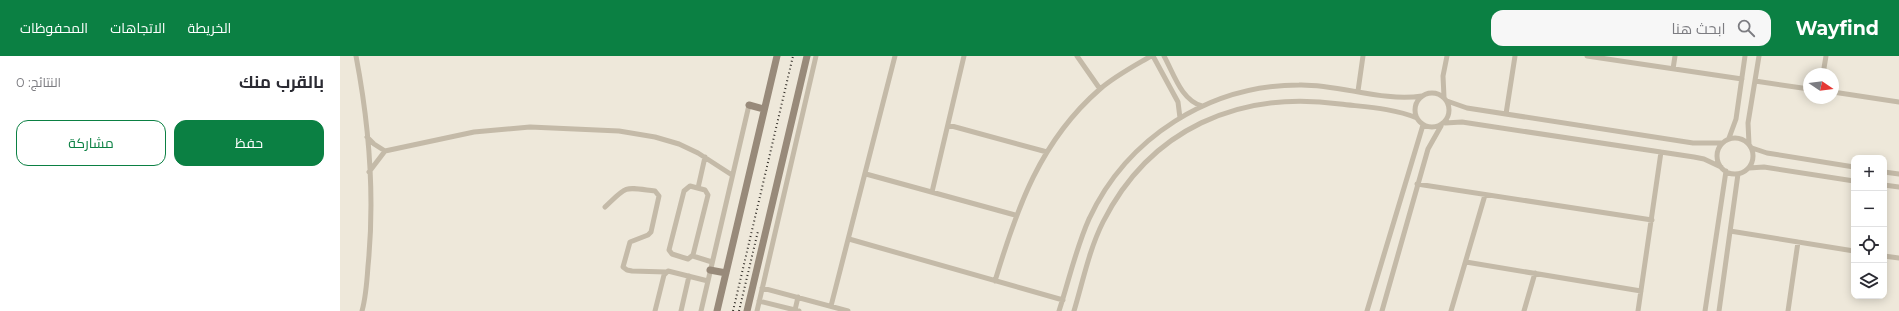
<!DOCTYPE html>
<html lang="ar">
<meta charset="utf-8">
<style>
:root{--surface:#fff;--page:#f7f7f7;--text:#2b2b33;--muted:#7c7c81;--line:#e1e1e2;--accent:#0b8043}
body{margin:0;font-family:Montserrat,Cairo,sans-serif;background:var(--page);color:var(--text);direction:rtl}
.controls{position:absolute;right:12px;bottom:12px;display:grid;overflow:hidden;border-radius:8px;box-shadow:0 2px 10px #0003}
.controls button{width:36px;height:36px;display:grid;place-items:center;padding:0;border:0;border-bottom:1px solid var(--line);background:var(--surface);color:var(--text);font:20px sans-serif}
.compass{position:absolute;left:1463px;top:12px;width:36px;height:36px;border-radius:50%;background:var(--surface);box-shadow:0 2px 10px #0003;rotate:103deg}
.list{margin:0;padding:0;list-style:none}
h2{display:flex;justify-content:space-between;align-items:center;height:52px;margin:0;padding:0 16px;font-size:17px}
h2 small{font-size:13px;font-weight:400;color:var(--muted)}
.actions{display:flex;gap:8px;padding:12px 16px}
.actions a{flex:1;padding:9px 0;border:1px solid var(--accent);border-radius:12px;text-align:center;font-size:14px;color:var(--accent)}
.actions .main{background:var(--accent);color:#fff}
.icon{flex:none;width:22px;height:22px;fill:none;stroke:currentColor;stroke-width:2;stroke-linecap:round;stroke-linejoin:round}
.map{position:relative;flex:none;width:1559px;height:255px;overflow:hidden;direction:ltr}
header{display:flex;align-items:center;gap:24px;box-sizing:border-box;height:56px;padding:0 20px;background:var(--accent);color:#fff}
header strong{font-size:19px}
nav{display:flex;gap:22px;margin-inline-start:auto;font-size:14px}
.search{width:280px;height:36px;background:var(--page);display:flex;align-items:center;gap:10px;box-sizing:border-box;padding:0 14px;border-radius:12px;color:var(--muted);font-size:15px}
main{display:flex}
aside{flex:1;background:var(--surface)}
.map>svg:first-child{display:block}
</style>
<header>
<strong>Wayfind</strong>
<div class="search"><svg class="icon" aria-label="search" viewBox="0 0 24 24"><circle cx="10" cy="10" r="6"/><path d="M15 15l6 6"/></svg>ابحث هنا</div>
<nav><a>الخريطة</a><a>الاتجاهات</a><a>المحفوظات</a></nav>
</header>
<main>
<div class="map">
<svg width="1559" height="255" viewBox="0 0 1559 255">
<rect width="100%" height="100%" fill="#eee8da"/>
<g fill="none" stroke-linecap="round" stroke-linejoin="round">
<path stroke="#c4baa8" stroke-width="5" d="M 16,0 C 29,68 35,140 28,210 C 27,225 26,241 22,255
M 737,0 L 760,33
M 813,0 L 838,46 L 840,62
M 824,0 C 834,18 841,44 862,50
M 1247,0 L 1402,23
M 1333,13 L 1335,0
M 1483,18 L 1486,0
M 1415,25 L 1469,33
M 1018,35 L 1023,0
M 1493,36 L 1559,46
M1075 54a17 17 0 1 1 34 0a17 17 0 1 1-34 0Z
M 1104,41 L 1103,20 L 1107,0
M 1107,45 L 1127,52 L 1353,87 L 1382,87
M 1166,58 L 1175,0
M 1105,67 L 1122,66 L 1354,101 L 1364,103 L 1381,111
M 608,69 L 707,96
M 27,81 L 34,88 L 45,95
M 1389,82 L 1396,63 L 1405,0
M1377 100a18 18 0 1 1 36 0a18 18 0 1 1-36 0Z
M 1409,88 L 1408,67 L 1419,0
M 1412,92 L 1427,97 L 1514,111
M 1409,112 L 1424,111 L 1514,125
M 29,116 L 45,95 L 134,76 L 190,71 L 279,75 L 315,81 L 339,88 L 358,97 L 392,119
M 1544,116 L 1559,118
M 526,118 L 675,159
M 1077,128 L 1312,164
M 1544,129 L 1559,131
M 350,130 L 365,134 L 368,139 L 353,199 L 348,203 L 332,198 L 329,194 L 344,135 Z
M 358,132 L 365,101
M 592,136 L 624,0
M 265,151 C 288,129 283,131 315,135 L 319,140 L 311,176 L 308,179 L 290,186 L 283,211 L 287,214 L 292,215 L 326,216
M 1390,175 L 1514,195
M 509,183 L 723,244
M 353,200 L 372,206
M 1544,200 L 1559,202
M 1126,206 L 1301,235
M 655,225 C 677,152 700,85 760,33 C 775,20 794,10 811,0
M 422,232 L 508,255
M 419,245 L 459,255
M 491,250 L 555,0
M 455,254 L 458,241
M 315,255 L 324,219 L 328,215 L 368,225
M 341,255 L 349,220
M 361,255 L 409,49
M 417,255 L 476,0
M 719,255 C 729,224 736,192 749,163 C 787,81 870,29 959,29 C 1000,28 1041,46 1082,40
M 734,255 C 743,225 749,194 763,166 C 810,73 899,34 1000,48 C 1025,51 1053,52 1077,62
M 1027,255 L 1083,69
M 1042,255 L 1088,93 L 1101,70
M 1111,255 L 1145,139
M 1184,255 L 1195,217
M 1298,255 L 1321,96
M 1365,255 L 1386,115
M 1379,255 L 1398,118
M 1448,255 L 1458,186"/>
<path stroke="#988a7a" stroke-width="7" d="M 409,49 L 424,53
M 370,214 L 386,217
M 377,255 L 437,0
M 407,255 L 467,0"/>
<path stroke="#322d27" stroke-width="2" stroke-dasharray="1 3" stroke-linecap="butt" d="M 393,255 L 453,0
M 399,255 L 418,175"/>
</g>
</svg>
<div class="controls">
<button>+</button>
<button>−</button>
<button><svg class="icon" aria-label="locate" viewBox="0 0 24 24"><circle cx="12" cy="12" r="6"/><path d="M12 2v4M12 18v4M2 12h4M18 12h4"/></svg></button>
<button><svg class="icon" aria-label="layers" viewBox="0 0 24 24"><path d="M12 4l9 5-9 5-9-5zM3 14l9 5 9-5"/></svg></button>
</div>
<svg class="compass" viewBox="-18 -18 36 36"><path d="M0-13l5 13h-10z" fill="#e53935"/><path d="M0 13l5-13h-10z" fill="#7c7c81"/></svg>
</div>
<aside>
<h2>بالقرب منك<small>النتائج: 0</small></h2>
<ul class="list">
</ul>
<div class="actions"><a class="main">حفظ</a><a>مشاركة</a></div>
</aside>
</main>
